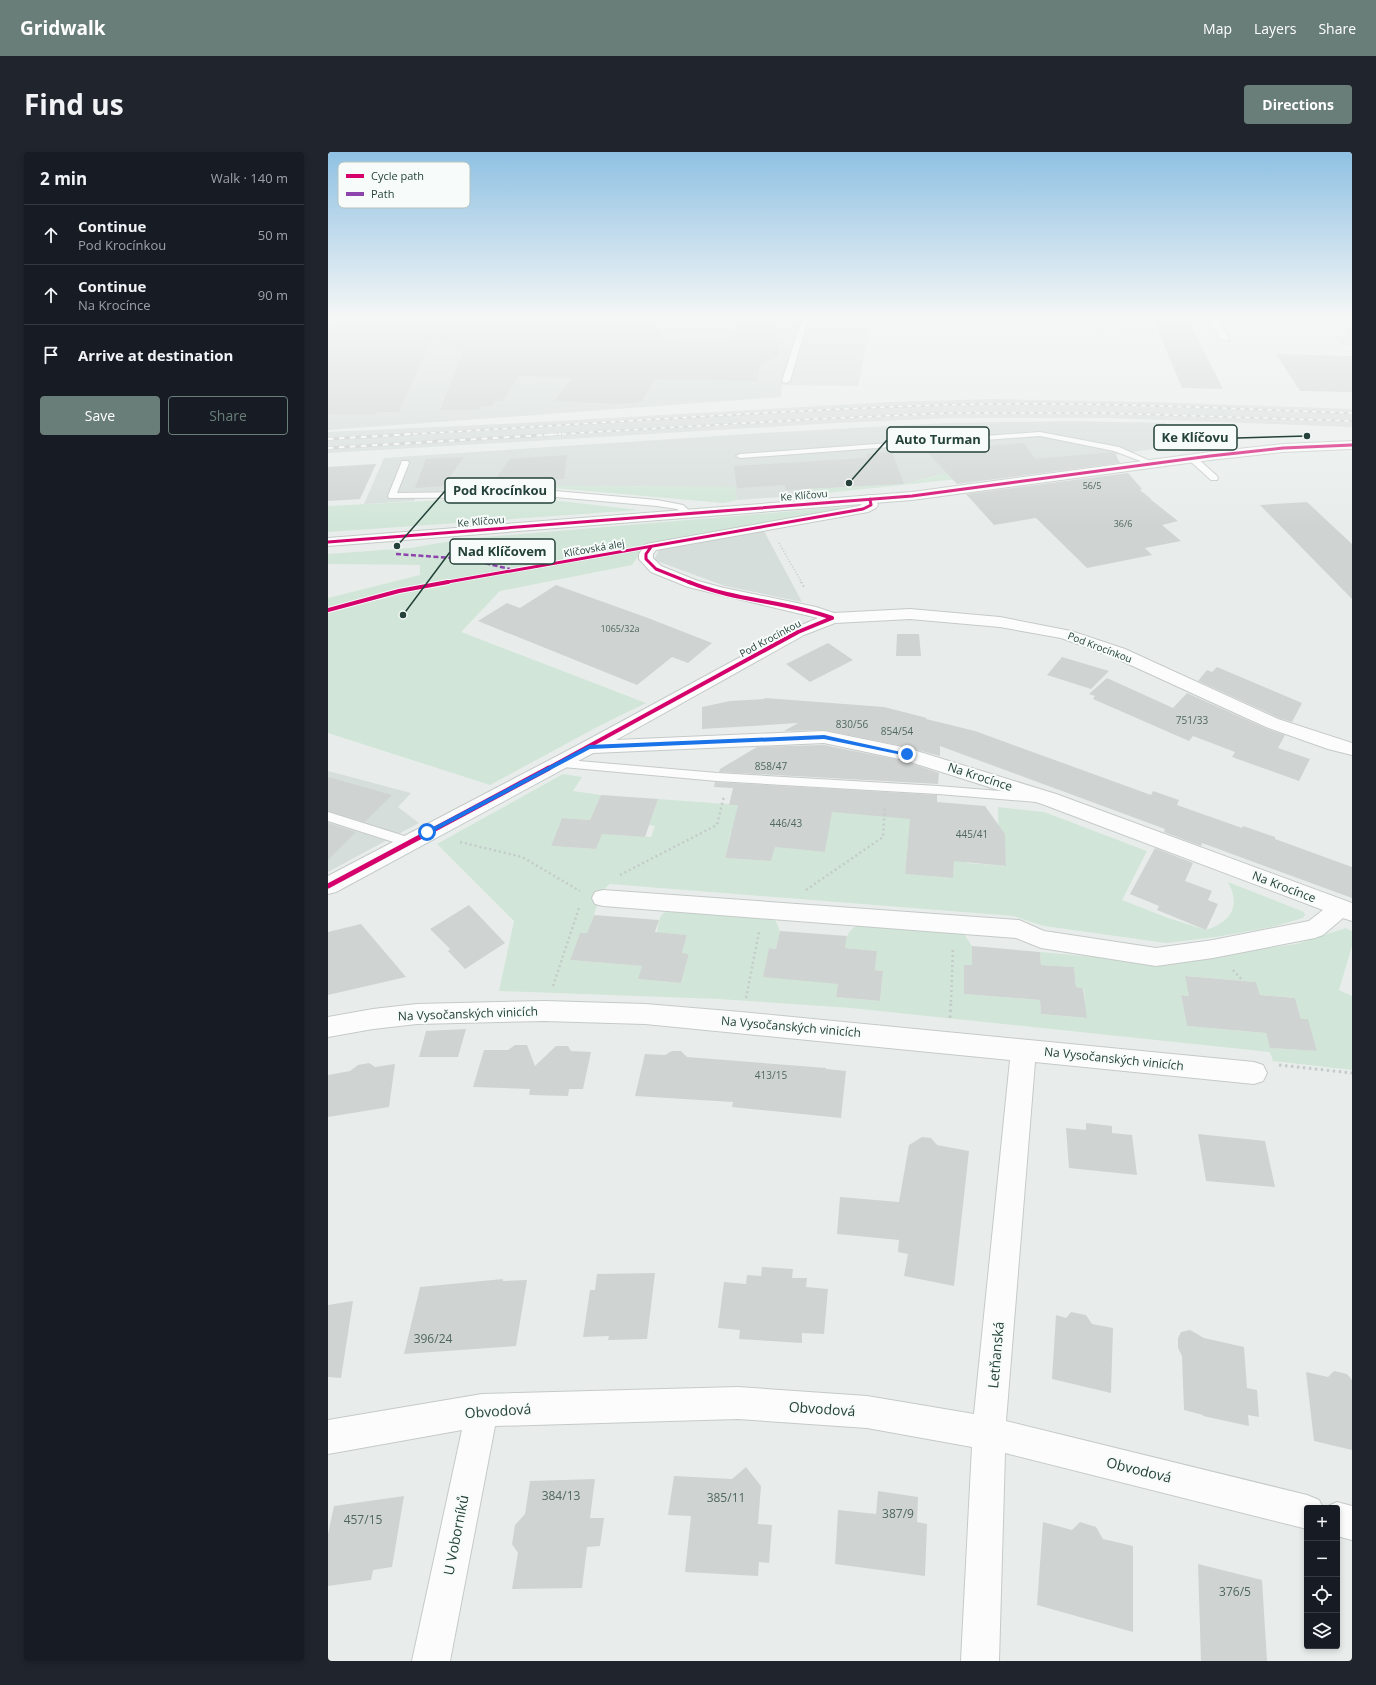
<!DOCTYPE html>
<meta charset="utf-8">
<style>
:root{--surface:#171b24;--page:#20242c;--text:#f1f3f6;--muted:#9ea1a6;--line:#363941;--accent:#697e78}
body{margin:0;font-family:"Open Sans",sans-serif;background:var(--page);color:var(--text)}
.controls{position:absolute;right:12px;bottom:12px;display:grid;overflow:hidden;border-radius:4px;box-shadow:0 2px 6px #0003}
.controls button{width:36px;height:36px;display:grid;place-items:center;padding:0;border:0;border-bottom:1px solid var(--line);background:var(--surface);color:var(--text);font:20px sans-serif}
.stop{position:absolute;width:12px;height:12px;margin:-9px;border:3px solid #1a73e8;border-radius:50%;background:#fff}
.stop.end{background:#1a73e8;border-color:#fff;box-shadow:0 1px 4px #0008}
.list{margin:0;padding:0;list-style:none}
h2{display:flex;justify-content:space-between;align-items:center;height:52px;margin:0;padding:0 16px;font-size:17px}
h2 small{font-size:13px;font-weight:400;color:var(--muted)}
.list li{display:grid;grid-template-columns:26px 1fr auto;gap:12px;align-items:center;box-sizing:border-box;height:60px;padding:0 16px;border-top:1px solid var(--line)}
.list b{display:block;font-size:15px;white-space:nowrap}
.list p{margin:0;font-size:13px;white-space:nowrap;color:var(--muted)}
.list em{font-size:13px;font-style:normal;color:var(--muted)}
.actions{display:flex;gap:8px;padding:12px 16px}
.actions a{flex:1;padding:9px 0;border:1px solid var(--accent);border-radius:4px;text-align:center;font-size:14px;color:var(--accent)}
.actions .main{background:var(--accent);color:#fff}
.icon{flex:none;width:22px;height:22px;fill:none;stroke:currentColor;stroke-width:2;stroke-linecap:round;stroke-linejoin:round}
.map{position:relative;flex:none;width:1024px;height:1509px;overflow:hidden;border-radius:4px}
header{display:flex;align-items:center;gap:24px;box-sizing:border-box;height:56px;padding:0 20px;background:var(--accent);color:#fff}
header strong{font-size:19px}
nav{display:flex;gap:22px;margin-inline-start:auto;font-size:14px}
.intro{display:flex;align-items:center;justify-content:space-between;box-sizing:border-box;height:96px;padding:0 24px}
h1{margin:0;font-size:28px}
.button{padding:10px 18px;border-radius:4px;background:var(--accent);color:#fff;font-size:14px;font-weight:700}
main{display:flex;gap:24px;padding:0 24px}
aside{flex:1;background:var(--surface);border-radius:4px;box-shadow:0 2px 6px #0003}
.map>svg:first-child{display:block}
</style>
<header>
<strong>Gridwalk</strong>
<nav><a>Map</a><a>Layers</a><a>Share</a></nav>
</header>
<div class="intro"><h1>Find us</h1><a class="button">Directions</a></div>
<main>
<aside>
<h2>2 min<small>Walk · 140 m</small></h2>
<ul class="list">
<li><svg class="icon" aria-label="ahead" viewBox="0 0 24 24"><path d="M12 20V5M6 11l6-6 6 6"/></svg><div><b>Continue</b><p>Pod Krocínkou</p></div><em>50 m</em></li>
<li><svg class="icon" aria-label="ahead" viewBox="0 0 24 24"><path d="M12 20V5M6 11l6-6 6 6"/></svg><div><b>Continue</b><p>Na Krocínce</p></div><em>90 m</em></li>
<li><svg class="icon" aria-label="arrive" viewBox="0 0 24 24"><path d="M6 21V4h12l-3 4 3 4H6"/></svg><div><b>Arrive at destination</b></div></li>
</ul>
<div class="actions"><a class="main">Save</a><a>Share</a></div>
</aside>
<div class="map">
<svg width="1024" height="1509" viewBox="0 0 1024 1509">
<rect width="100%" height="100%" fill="#e8edeb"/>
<path fill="#d6dedb" d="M 15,164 L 544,164 L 530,234 L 454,233 L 453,245 L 0,278 L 0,174 Z
M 1005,164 L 1024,164 L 1024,193 L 1013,193 L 1006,184 L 1021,184 Z
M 666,247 L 829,250 L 1024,257 L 1024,275 L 780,266 L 623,266 L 509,271 L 0,301 L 0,280 L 174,272 L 562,250 Z
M 744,269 L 838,271 L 844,294 L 786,303 L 610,323 L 576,332 L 478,337 L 478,343 L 409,348 L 407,335 L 235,334 L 90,342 L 86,349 L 36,352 L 56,306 L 436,281 L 617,271 Z
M 436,379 L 474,450 L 397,434 L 326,408 L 331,398 Z
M 0,619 L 83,641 L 70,655 L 91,671 L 0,720 Z"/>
<path fill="#d1e6d8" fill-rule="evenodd" d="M 705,164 L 824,164 L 827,170 L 866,171 L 867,174 L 809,172 L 809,173 L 744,172 L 745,174 L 706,173 Z
M 796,302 L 695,320 L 481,343 L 478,337 L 576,332 L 619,321 L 745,311 Z
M 228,334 L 407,335 L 409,348 L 396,351 L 214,335 Z
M 138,347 L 223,348 L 311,358 L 0,380 L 0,354 Z
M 513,355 L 507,359 L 319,391 L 304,413 L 172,439 L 133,480 L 318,551 L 273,573 L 162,633 L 0,581 L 0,446 L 92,423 L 92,413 L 0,412 L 0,402 L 82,396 L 135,387 Z
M 235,622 L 254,625 L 245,639 L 273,643 L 262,668 L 234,666 L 223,694 L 268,697 L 278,671 L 287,683 L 323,685 L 327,674 L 321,673 L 330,647 L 439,655 L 432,681 L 403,680 L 397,706 L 443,709 L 449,685 L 459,696 L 497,700 L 499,688 L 493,687 L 497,659 L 611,668 L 580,693 L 577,722 L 625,726 L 626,699 L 639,700 L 639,711 L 678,714 L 678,702 L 671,701 L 670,655 L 716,660 L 819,699 L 794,748 L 840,766 L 878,778 C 903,770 913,754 900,730 L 976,760 L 977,763 L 975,766 L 944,775 L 888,785 L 838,791 L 716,774 L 685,764 L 282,732 L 275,738 L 259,781 L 252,781 L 242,808 L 314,814 L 311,827 L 353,831 L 361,802 L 354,801 L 359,783 L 329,781 C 331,764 332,761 348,755 L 446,765 L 452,779 L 448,797 L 442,796 L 510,832 L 508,845 L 552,849 L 555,819 L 547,818 L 549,799 L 517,796 C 519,781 520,778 534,771 L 636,782 L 644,794 L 644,813 L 636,813 L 636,842 L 712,848 L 713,862 L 758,866 L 756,836 L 748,835 L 746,815 L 713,813 L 712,800 L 835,811 L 968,792 L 1018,776 L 1024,779 L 1024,794 L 1011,838 L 1024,844 L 1024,918 L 945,909 L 942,900 L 523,856 L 390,847 L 171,839 L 186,769 L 109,692 ZM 858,824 L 928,830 L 932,843 L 967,846 L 973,867 L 980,868 L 989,899 L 943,896 L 938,881 L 859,874 L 853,843 L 861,844 Z"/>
<path fill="#cfd4d2" d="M 21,164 L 248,164 L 307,167 L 301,174 L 328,175 L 327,176 L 330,176 L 328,179 L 334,179 L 331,183 L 335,183 L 331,188 L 392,191 L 402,189 L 410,171 L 446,172 L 451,204 L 433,212 L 429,229 L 327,227 L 313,250 L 291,252 L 226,249 L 244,226 L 191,224 L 174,249 L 167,249 L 164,254 L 153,254 L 151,257 L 141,258 L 112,258 L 135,199 L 104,186 L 71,260 L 50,260 L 45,263 L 0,262 L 0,179 Z
M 824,164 L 858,164 L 895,237 L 854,236 Z
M 948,202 L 1024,204 L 1024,240 L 972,239 Z
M 696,291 L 707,307 L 785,300 L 787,301 L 792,311 L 629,332 L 597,298 Z
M 564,300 L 576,332 L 458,338 L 457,333 L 409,336 L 406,314 L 539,306 L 538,302 Z
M 239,303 L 236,327 L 164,331 L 182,307 Z
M 136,305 L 115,334 L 87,336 L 98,307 Z
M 48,312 L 32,347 L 0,349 L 0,315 Z
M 800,321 L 814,337 L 812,338 L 823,347 L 822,347 L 850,369 L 834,373 L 853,389 L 817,396 L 824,403 L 759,416 L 708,366 L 666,373 L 638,342 Z
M 979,350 L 1024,392 L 1024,447 L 932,353 Z
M 228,433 L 320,466 L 384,491 L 360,511 L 344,505 L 309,533 L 150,469 L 179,451 L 192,456 Z
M 569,482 L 591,482 L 593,504 L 568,504 Z
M 500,491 L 525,508 L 482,530 L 458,512 Z
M 734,505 L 781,519 L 763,537 L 719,523 Z
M 889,515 L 974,551 L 964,570 L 951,566 L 870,529 L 879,518 L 884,520 Z
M 779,526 L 845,556 L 859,541 L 937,576 L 957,583 L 950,596 L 982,607 L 971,629 L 904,605 L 907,600 L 865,584 L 861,589 L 765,547 L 767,544 L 761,542 Z
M 437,546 L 556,555 L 599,566 L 598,567 L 647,579 L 823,643 L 825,639 L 851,648 L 849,653 L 914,676 L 915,674 L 947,685 L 947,687 L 1024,715 L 1024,746 L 874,691 L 873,694 L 836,680 L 837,677 L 612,594 L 612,604 L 579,595 L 496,578 L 456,579 L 470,571 L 374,577 L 374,555 L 402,549 L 436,547 Z
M 496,593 L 576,609 L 611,621 L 610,632 L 391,620 L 392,617 L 429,595 Z
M 0,625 L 64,643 L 37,670 L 0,659 Z
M 387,630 L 609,643 L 609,650 L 657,654 L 677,682 L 678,714 L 626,709 L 625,726 L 577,722 L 582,667 L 504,660 L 497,700 L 447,695 L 443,709 L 397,706 L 410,653 L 401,653 L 405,636 L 386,635 Z
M 273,643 L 330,647 L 317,685 L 274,682 L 268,697 L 223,694 L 234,666 L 262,668 Z
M 0,671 L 28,680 L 0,708 Z
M 827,696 L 865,711 L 857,729 L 884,739 L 880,748 L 890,752 L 878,778 L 829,758 L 831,754 L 802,742 Z
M 141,753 L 177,791 L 137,817 L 120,799 L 122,797 L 102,777 Z
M 266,763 L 331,768 L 327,780 L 359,783 L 354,801 L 361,802 L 353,831 L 310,827 L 314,814 L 242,808 L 252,781 L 259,781 Z
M 33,772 L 78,825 L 0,843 L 0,780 Z
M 452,779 L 519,784 L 517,796 L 549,799 L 547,818 L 555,819 L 552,849 L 508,845 L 510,832 L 435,825 L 441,796 L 448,797 Z
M 644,794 L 712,800 L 713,813 L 746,815 L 748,835 L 755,836 L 759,866 L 713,862 L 712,848 L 636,842 L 636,813 L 644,813 Z
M 857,824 L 928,830 L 932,843 L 967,846 L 973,867 L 980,867 L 989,899 L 942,896 L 938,881 L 859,874 L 853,843 L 861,844 Z
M 138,877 L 130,905 L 91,905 L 98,879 Z
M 187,893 L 199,893 L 207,914 L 228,894 L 240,894 L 243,899 L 263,900 L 255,937 L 241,937 L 240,944 L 201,943 L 202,937 L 145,935 L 156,898 L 180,898 Z
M 344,899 L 353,899 L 359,905 L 498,916 L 498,917 L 518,919 L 513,966 L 404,955 L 405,950 L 307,944 L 317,902 L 337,903 Z
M 41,911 L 47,915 L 67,912 L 61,955 L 0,965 L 0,923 L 22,919 L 30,913 Z
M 758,971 L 784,974 L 784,981 L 804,983 L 809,1023 L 741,1016 L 738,976 L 758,978 Z
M 870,982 L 937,989 L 947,1035 L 878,1029 Z
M 594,985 L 603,986 L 609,993 L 641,999 L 626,1134 L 576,1124 L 580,1102 L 570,1100 L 571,1088 L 509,1082 L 512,1045 L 571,1050 L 581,993 Z
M 434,1115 L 465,1117 L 464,1126 L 479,1126 L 478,1135 L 500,1137 L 496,1182 L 474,1181 L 474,1191 L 411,1187 L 412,1178 L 390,1176 L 396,1130 L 418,1132 L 419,1123 L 433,1124 Z
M 327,1121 L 319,1187 L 280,1188 L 281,1184 L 255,1185 L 262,1138 L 267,1138 L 269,1122 Z
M 175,1127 L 175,1129 L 199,1128 L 188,1194 L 76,1202 L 92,1135 Z
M 25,1149 L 13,1226 L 0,1225 L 0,1153 Z
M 743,1160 L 758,1163 L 764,1172 L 785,1176 L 783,1241 L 724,1227 L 728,1163 L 738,1166 Z
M 862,1178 L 876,1186 L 916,1195 L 919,1236 L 929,1238 L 931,1265 L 920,1263 L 921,1274 L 875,1264 L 875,1263 L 856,1258 L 854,1204 L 850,1196 L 850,1186 L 853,1180 Z
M 1006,1219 L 1019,1222 L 1024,1228 L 1024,1298 L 986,1289 L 978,1220 L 1000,1225 Z
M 418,1315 L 433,1334 L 430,1372 L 444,1373 L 441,1411 L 431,1410 L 430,1424 L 357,1420 L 363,1364 L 340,1363 L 346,1324 L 404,1327 Z
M 267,1327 L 262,1366 L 276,1366 L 272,1394 L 259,1395 L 254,1436 L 184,1437 L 190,1401 L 184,1392 L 187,1373 L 197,1362 L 202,1329 Z
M 550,1339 L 590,1345 L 589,1370 L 599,1372 L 597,1424 L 507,1412 L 510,1358 L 548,1362 Z
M 76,1344 L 64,1415 L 45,1418 L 43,1428 L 0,1434 L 0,1382 L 6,1354 Z
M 715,1370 L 744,1378 L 752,1370 L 768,1375 L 775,1387 L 805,1394 L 805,1480 L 709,1453 Z
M 870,1412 L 934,1428 L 939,1509 L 873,1509 Z"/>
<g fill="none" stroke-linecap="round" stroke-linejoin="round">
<g stroke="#c5cac8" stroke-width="2">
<path id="service" d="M 451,164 L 481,164 L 462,229 L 458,231 L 454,229 L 474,167 Z
M 712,280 L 791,295 L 827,311 L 823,313 L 786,299 L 712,284 L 412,306 L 408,304 L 412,302 Z
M 861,304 L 867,304 L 889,324 L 890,326 L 889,328 L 883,328 L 861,308 Z
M 74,309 L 80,309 L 81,311 L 69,341 L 227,339 L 329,348 L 355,353 L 365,362 L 361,365 L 349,357 L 329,354 L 227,345 L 61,346 L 60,344 Z
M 228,607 L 389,621 L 610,634 L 709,642 L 713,643 L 715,646 L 713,649 L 709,650 L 610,642 L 389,629 L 224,614 L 222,611 L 224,608 Z
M 0,660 L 86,687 L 88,690 L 86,693 L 81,695 L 0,669 Z"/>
</g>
<g stroke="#c5cac8" stroke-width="2">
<path id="minor" d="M 879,164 L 889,164 L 901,186 L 900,188 L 892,188 Z
M 542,343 L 547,344 L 550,353 L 548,356 L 540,360 L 328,398 L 325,402 L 325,406 L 333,414 L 370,429 L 396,436 L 488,455 L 506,461 L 582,457 L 672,465 L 743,479 L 797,497 L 950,567 L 1024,591 L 1024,603 L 1000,597 L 938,575 L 785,505 L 733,486 L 672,475 L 582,467 L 507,471 L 476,483 L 288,588 L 496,579 L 579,596 L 728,642 L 1024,751 L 1024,769 L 1015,766 L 995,783 L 987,786 L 885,806 L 828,814 L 713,796 L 688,786 L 275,754 L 267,752 L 264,746 L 267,740 L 275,738 L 691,768 L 716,779 L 828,796 L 885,788 L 981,769 L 995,758 L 714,652 L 576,608 L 496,591 L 265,601 L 8,740 L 0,742 L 0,724 L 254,591 L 464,477 L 490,466 L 360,435 L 323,420 L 311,407 L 311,402 L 318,392 L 531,354 L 536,351 L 535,347 L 537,344 Z
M 216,849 L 317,852 L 413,860 L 926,910 L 935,913 L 939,921 L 935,929 L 926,932 L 707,910 L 678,1269 L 979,1343 L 991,1348 L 995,1356 L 979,1356 L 979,1377 L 677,1301 L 671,1509 L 633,1509 L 644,1295 L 539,1276 L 410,1267 L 167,1274 L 122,1509 L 84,1509 L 134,1278 L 0,1302 L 0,1268 L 154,1242 L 410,1235 L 539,1244 L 646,1262 L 682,908 L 317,872 L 216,869 L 89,872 L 45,877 L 0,885 L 0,865 L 45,857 L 89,852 Z
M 1009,1350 L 1024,1354 L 1024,1388 L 1009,1384 L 1009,1356 L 996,1356 Z"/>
</g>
<g stroke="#c5cac8" stroke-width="2">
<path id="tertiary" d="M 1024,289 L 1024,297 L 955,300 L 882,308 L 584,348 L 0,394 L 0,386 L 584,340 L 882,300 L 955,292 Z"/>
</g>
<path stroke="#c3ccca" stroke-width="1" stroke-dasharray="1 1.5" stroke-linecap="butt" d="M 702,164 L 704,175 L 871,180"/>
<path stroke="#c3ccca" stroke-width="1.5" stroke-dasharray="1 2" stroke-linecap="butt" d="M 451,391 L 474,431"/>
<path stroke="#c3ccca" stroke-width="2" stroke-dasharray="1.5 2.5" stroke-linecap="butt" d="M 473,430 L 477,437"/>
<path stroke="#c3ccca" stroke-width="2.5" stroke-dasharray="2 3" stroke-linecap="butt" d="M 132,690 L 194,705 L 252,739
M 292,723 L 389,673 L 396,644
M 478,738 L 555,685 L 557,654
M 905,818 L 915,829
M 225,834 L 251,756
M 418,846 L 431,780
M 623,850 L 625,795"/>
<path stroke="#c3ccca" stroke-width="3" stroke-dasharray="2.5 3.5" stroke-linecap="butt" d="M 622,866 L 623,849
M 951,913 L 1024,921"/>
<use href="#service" fill="#fcfcfc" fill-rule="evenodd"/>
<use href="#minor" fill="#fcfcfc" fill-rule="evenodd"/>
<use href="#tertiary" fill="#fcfcfc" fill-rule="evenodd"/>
<g stroke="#c9cdcc" stroke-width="2">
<path id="rail-far1" d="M 67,283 C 249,273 432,259 615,253 C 751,249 888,256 1024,261
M 216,283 L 487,267 L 620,261 L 778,261 L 1024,269"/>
</g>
<g stroke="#c9cdcc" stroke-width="3">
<path id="rail" d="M 0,287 L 84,282
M 0,296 L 233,282"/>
</g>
<use href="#rail-far1" stroke="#f7fbf9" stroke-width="1.5" stroke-dasharray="4.5" stroke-linecap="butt"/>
<use href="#rail" stroke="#f7fbf9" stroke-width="2" stroke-dasharray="5.5" stroke-linecap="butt"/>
<path stroke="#8e44ad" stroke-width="2.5" stroke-dasharray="5 2.5" stroke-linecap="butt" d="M 68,402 L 139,407 L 182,417"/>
<g stroke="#f7fbf9" stroke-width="4.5">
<path id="cycleway-far2" d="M 0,390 L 584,344 L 882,304 L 955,296 L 1024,293
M 323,395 L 318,402 L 318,407 L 328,417 L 363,431
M 114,431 L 535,357 L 543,353 L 542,347"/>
</g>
<g stroke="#f7fbf9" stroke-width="6">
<path id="cycleway-far1" d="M 361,430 C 406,449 458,449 504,466
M 0,458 L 71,439 L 120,430
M 219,617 L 470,480 L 504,466"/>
</g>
<g stroke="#f7fbf9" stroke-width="8">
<path id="cycleway" d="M 0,734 L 221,616"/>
</g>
<use href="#cycleway-far2" stroke="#d6006c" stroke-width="3"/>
<use href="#cycleway-far1" stroke="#d6006c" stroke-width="4"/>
<use href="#cycleway" stroke="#d6006c" stroke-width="5"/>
</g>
<linearGradient id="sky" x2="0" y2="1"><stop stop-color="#8fc1e3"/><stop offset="0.44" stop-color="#f5f7f6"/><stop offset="1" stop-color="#f5f7f6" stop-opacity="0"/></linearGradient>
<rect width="1024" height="376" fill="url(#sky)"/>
<path fill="#1a73e8" d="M 496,583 L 582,602 L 579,604 L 496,587 L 262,597 L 101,682 L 96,682 L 96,680 L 261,593 Z"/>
<g text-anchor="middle" stroke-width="4" stroke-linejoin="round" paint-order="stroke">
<g font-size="9" fill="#506761">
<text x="764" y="337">56/5</text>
<text x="795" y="375">36/6</text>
<text x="292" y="480">1065/32a</text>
</g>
<g font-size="10" fill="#24423a" stroke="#f7fbf9">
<text transform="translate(476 343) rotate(-5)" y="4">Ke Klíčovu</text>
<text transform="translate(153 369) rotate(-5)" y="4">Ke Klíčovu</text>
<text transform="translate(266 396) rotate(-10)" y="4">Klíčovská alej</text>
<text transform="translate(442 486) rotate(-28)" y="4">Pod Krocínkou</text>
<text transform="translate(772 495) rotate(21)" y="4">Pod Krocínkou</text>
</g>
<g font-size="10" fill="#506761">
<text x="864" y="572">751/33</text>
<text x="524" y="576">830/56</text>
<text x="569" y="583">854/54</text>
<text x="443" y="618">858/47</text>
<text x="458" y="675">446/43</text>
<text x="644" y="686">445/41</text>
<text x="443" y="927">413/15</text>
</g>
<g font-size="12" fill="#24423a" stroke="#f7fbf9">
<text transform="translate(652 625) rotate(18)" y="4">Na Krocínce</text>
<text transform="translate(956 735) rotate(21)" y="4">Na Krocínce</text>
<text transform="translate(140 862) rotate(-2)" y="4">Na Vysočanských vinicích</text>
<text transform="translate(463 875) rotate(5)" y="4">Na Vysočanských vinicích</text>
<text transform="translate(786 907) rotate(6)" y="4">Na Vysočanských vinicích</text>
</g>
<g font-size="12" fill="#506761">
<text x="105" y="1191">396/24</text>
<text x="233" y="1348">384/13</text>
<text x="398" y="1350">385/11</text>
<text x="570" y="1366">387/9</text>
<text x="35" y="1372">457/15</text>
<text x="907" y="1444">376/5</text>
</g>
<g font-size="14" fill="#24423a" stroke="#f7fbf9">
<text transform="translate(668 1203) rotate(-85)" y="5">Letňanská</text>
<text transform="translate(494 1257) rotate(4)" y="5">Obvodová</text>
<text transform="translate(170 1259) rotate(-4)" y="5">Obvodová</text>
<text transform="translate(811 1318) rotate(14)" y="5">Obvodová</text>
<text transform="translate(128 1383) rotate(-79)" y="5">U Voborníků</text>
</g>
</g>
<rect x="10" y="10" width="132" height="46" rx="6" fill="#f7fbf9" stroke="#b8c4c0" stroke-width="1"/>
<rect x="18" y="22" width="18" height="4" fill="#d6006c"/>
<rect x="18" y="40" width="18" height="4" fill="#8e44ad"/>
<g font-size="11" fill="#24423a">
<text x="43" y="28">Cycle path</text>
<text x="43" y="46">Path</text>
</g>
<path fill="none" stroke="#24423a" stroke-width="1.5" d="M979 284L909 286M521 331L559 288M69 394L117 339M75 463L122 400"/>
<g fill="#24423a" stroke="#f7fbf9" stroke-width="1.5">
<circle cx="979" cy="284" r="4"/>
<circle cx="521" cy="331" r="4"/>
<circle cx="69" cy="394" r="4"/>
<circle cx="75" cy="463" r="4"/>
</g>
<g fill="#f7fbf9" stroke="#24423a" stroke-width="1.5">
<rect x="826" y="273" width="83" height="25" rx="4"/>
<rect x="559" y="275" width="102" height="25" rx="4"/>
<rect x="117" y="326" width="110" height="25" rx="4"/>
<rect x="122" y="387" width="105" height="25" rx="4"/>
</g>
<g font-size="13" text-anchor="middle" font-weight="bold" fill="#24423a">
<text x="867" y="290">Ke Klíčovu</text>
<text x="610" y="292">Auto Turman</text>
<text x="172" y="343">Pod Krocínkou</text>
<text x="174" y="404">Nad Klíčovem</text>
</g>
</svg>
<div class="controls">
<button>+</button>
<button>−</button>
<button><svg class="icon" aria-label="locate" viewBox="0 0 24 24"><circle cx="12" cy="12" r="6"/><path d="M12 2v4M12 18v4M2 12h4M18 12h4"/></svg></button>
<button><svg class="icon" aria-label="layers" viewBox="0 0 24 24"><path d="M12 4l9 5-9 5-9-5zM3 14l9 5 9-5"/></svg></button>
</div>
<div class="stop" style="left:99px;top:680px"></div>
<div class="stop end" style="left:579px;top:602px"></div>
</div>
</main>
